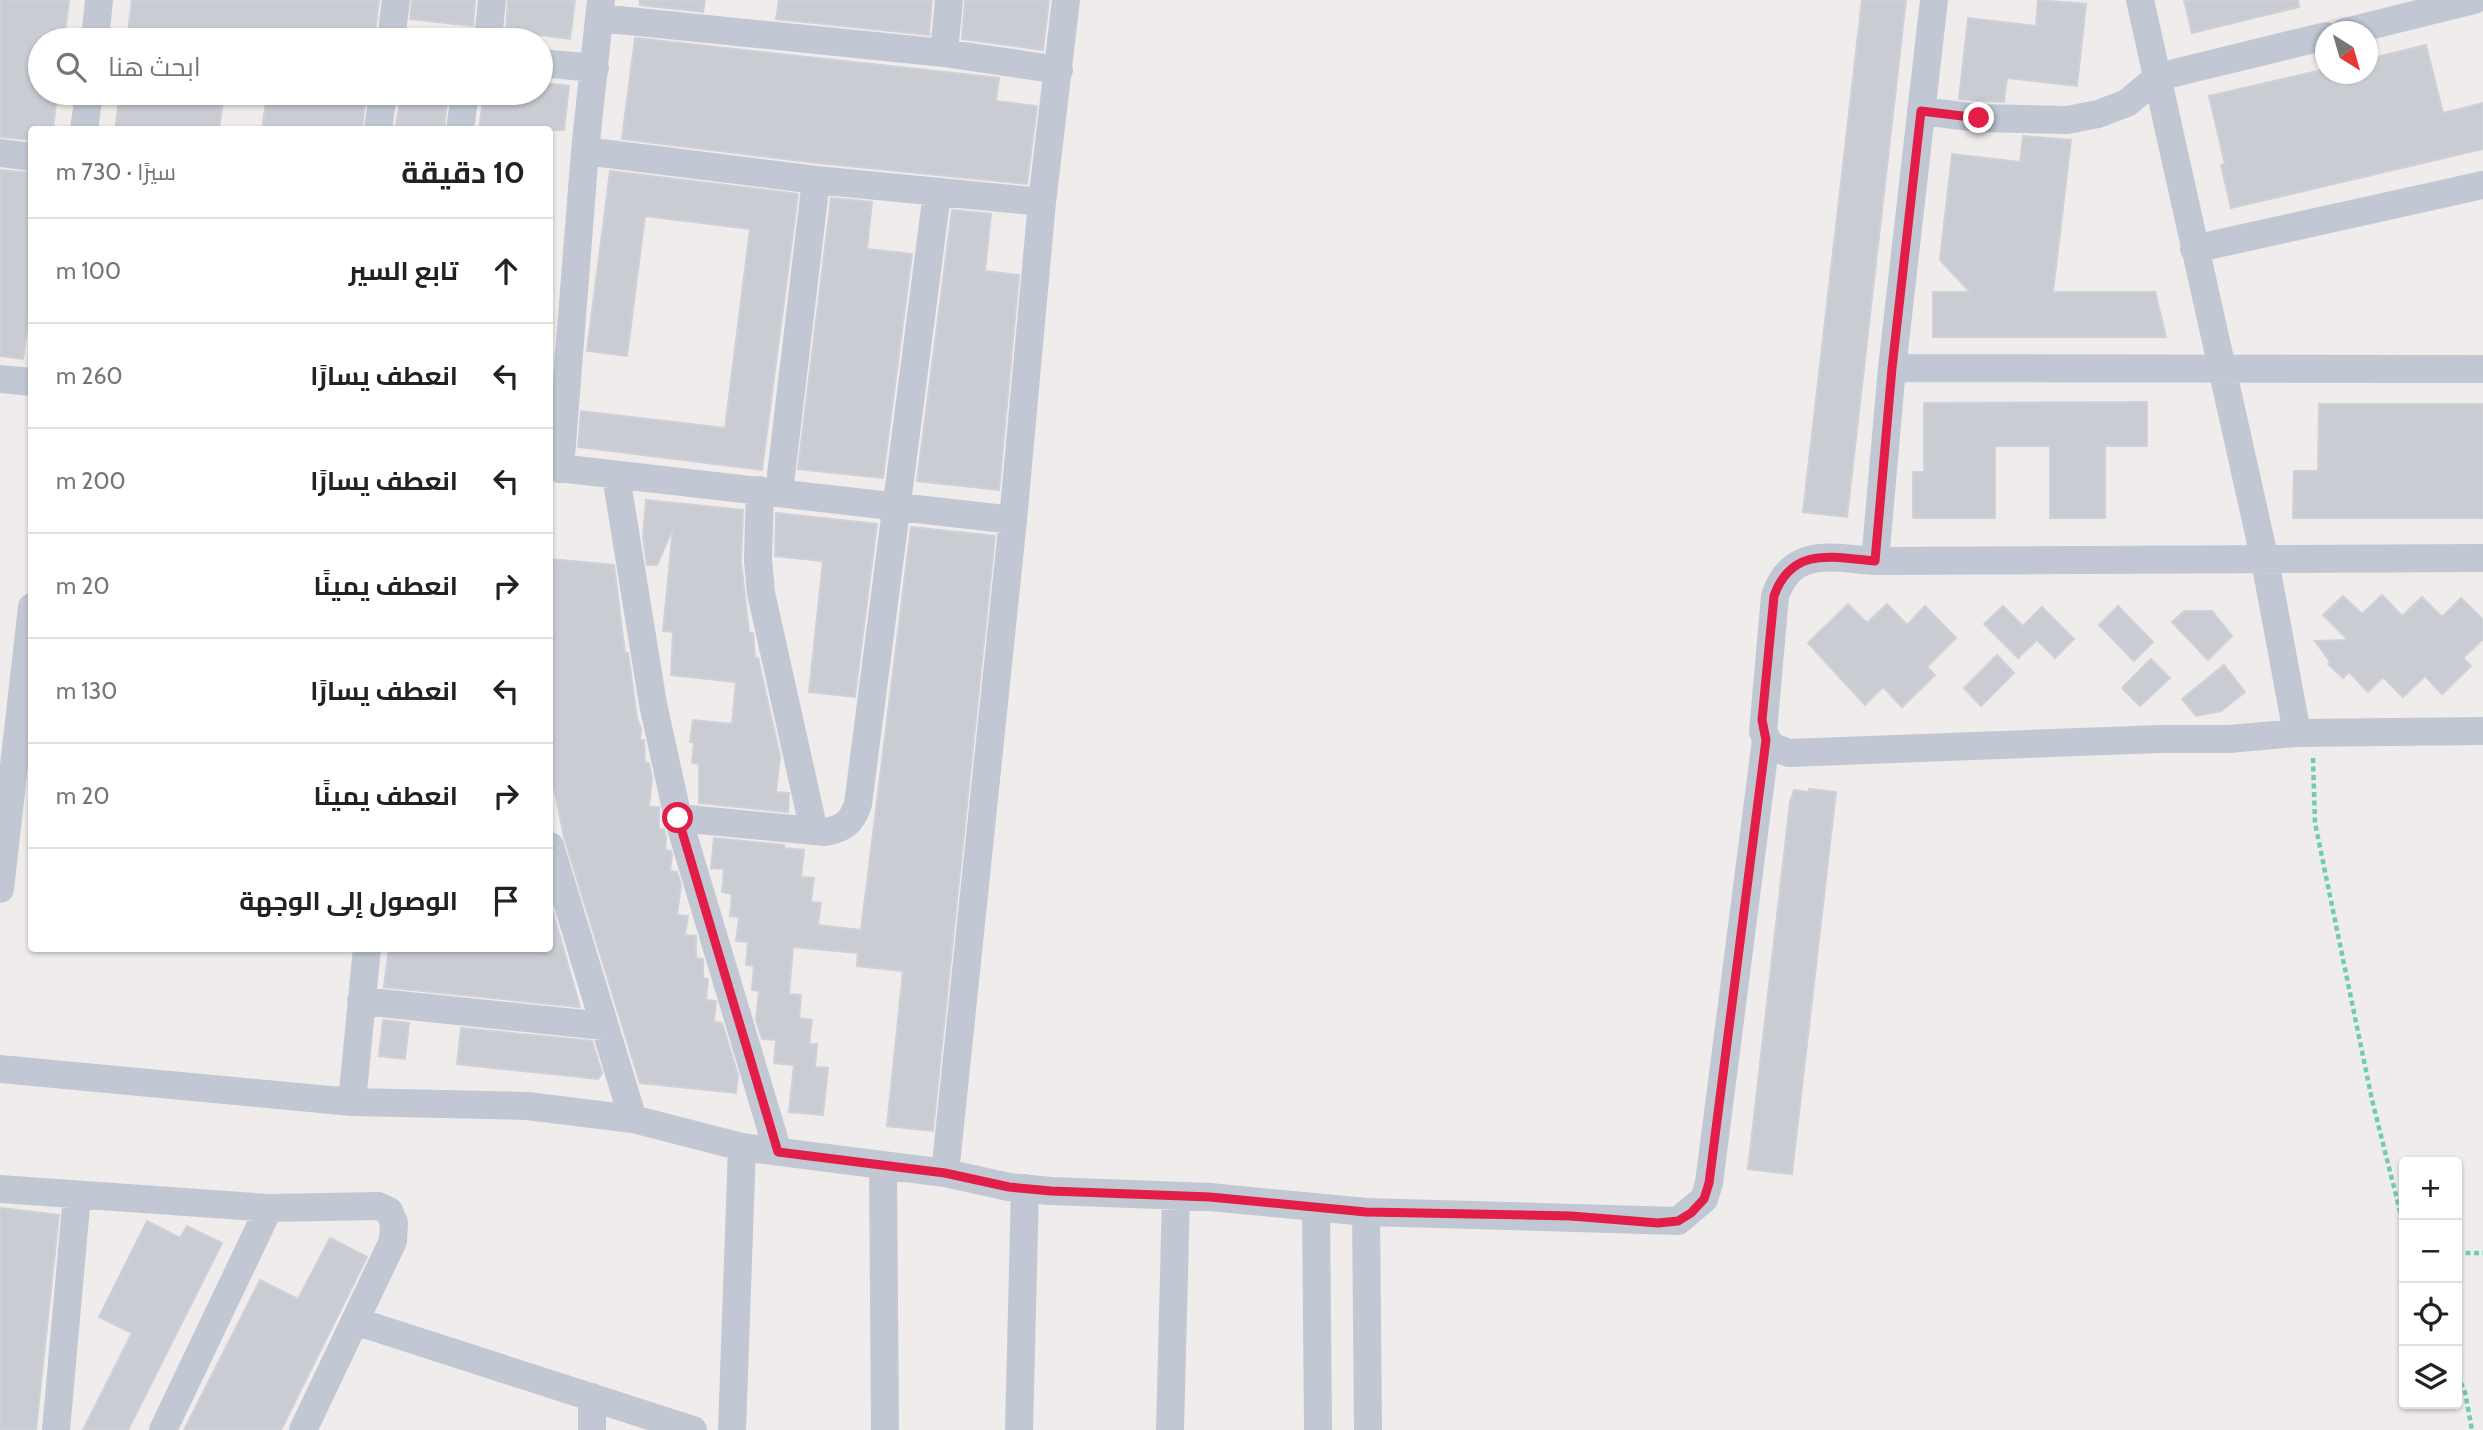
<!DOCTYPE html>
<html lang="ar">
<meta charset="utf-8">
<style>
:root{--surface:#fff;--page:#f6f6f6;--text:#222;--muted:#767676;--line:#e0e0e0}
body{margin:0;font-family:Cabin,Cairo,sans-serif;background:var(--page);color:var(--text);direction:rtl}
.controls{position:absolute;right:21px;bottom:21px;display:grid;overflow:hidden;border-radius:7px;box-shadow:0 2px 5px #0004}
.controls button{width:63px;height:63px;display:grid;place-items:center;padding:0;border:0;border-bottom:2px solid var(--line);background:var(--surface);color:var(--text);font:35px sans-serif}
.compass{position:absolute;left:2315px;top:21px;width:63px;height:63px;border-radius:50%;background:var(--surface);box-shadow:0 2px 5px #0004;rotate:143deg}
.stop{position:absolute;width:21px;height:21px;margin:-16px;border:5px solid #e11d48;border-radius:50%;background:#fff}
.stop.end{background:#e11d48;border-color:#fff;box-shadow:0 2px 7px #0008}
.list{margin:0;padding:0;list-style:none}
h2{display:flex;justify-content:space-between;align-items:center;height:91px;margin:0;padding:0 28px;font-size:30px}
h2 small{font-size:23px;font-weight:400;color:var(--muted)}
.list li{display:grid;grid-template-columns:46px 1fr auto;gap:21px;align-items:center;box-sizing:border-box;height:105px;padding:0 28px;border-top:2px solid var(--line)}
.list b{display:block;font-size:26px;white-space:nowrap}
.list em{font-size:23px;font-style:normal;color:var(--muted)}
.icon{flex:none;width:38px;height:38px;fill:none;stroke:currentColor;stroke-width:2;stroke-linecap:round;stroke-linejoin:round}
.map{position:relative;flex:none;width:2483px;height:1430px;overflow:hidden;direction:ltr}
.search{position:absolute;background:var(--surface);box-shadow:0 2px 5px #0004;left:28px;top:28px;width:525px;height:77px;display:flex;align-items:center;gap:18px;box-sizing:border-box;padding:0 24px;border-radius:38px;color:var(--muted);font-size:26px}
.panel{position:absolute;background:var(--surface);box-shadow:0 2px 5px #0004;left:28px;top:126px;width:525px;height:826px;border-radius:7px;direction:rtl}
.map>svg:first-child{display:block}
</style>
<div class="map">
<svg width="2483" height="1430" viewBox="0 0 2483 1430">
<rect width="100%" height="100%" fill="#efeceb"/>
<path fill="#caccd4" stroke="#cfd0d8" stroke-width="2" d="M 0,0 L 69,0 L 64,40 L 40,40 L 40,93 L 57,93 L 53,130 L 32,130 L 32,140 L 0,137 Z
M 132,0 L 379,0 L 374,40 L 127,40 Z
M 412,0 L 475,0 L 473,26 L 410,19 Z
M 508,0 L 575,0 L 570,39 L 506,31 Z
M 640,0 L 705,0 L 703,12 L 640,5 Z
M 779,0 L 932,0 L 929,35 L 776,19 Z
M 965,0 L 1049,0 L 1043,50 L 962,39 Z
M 1862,0 L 1906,0 L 1847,517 L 1803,512 Z
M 2038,0 L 2086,4 L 2077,86 L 2007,78 L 2004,102 L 1959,99 L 1968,18 L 2036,26 Z
M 2184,0 L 2298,0 L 2299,7 L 2192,33 Z
M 635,38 L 999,78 L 996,101 L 1037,106 L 1027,184 L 818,163 L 622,139 Z
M 2426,45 L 2443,113 L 2483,103 L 2483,149 L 2231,208 L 2221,165 L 2225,164 L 2209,96 L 2326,69 L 2326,74 L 2368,74 L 2368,59 Z
M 541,83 L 569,86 L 564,130 L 479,130 L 484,93 L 541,93 Z
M 120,93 L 224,93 L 219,130 L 115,130 Z
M 267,93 L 336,97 L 337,93 L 366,93 L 362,130 L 262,130 Z
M 402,93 L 448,93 L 444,130 L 395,130 Z
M 2023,136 L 2071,140 L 2053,292 L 2155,292 L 2166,337 L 1933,337 L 1933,292 L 1970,292 L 1940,260 L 1952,154 L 2020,162 Z
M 0,170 L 32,173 L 32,293 L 23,359 L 0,356 Z
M 610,171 L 798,194 L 762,470 L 578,447 L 581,411 L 725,428 L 750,229 L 645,216 L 627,356 L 587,351 Z
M 831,198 L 872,202 L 867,249 L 912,254 L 883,478 L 798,469 Z
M 952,210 L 991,214 L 985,271 L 1019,275 L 999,490 L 917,481 Z
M 2147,402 L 2147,446 L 2105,446 L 2105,518 L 2050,518 L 2050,446 L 1995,446 L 1995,518 L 1913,518 L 1913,472 L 1924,472 L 1924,403 Z
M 2319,404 L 2483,404 L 2483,518 L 2293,518 L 2294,471 L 2318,471 Z
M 646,500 L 743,510 L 741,562 L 749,633 L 753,633 L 755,658 L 758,658 L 780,756 L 776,792 L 789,793 L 788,812 L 699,803 L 699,764 L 692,763 L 694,742 L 690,742 L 693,720 L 732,724 L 736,682 L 671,675 L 673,632 L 663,631 L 673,528 L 657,565 L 647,565 L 643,536 Z
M 776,513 L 877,524 L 855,697 L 809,692 L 823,561 L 775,556 Z
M 911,527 L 995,536 L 933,1131 L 887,1126 L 903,971 L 857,966 L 858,953 L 793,947 L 789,994 L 801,995 L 799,1018 L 812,1020 L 809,1044 L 817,1044 L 815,1067 L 828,1068 L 823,1115 L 789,1112 L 794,1065 L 774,1063 L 776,1040 L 762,1039 L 756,1020 L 759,991 L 752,990 L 754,966 L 746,965 L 748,942 L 736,941 L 739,917 L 730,916 L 732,894 L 722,892 L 724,869 L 711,868 L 714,838 L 784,845 L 784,848 L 804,850 L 801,877 L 814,878 L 811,902 L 821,903 L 818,925 L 861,930 Z
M 550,559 L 614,565 L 625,653 L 628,653 L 637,718 L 641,729 L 640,740 L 644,740 L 645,763 L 649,763 L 652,778 L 649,807 L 659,807 L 659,829 L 664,829 L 666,837 L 665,850 L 671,851 L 672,855 L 670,871 L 677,872 L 681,885 L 677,915 L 688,916 L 685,935 L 696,936 L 696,958 L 703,959 L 703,978 L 708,979 L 706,1000 L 716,1001 L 714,1022 L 722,1023 L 738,1075 L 736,1093 L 640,1083 L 564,837 L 550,767 L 550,638 L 553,638 Z
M 2382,595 L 2402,616 L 2422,597 L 2442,617 L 2461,598 L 2483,620 L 2483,639 L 2463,658 L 2471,666 L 2442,694 L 2425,676 L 2403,697 L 2383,677 L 2368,692 L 2349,672 L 2343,678 L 2328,664 L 2330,662 L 2315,641 L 2348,640 L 2323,615 L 2343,596 L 2362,614 Z
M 1848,604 L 1867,623 L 1887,604 L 1907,625 L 1925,606 L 1956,638 L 1927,667 L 1935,675 L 1902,707 L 1883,687 L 1865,705 L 1808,643 Z
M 2003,606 L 2023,626 L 2042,607 L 2074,639 L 2055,658 L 2037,640 L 2018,658 L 1984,624 Z
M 2118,606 L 2153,642 L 2134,661 L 2099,625 Z
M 2184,611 L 2212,611 L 2232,636 L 2208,660 L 2172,622 Z
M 1997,655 L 2014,673 L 1981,706 L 1964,688 Z
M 2151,659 L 2170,678 L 2140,706 L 2122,688 Z
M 2224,665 L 2245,692 L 2221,711 L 2196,716 L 2182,699 Z
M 1809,789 L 1836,792 L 1792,1174 L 1748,1169 L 1790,802 L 1794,790 L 1809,792 Z
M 553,912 L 580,1007 L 384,987 L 389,948 L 550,948 L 550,913 Z
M 383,1020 L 409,1023 L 405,1059 L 379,1056 Z
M 461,1028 L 592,1041 L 602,1073 L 598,1079 L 457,1064 Z
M 0,1208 L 59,1215 L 36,1430 L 0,1430 Z
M 147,1221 L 180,1238 L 187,1226 L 222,1243 L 128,1430 L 83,1430 L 132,1333 L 99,1317 Z
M 330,1238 L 367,1257 L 281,1430 L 184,1430 L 260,1280 L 298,1299 Z"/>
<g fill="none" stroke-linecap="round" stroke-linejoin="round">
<path stroke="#6eceac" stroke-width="4.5" stroke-dasharray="5 3.5" stroke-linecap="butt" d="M 2313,758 L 2315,823 L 2372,1100 L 2404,1227
M 2457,1253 L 2483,1253
M 2457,1375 L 2465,1392 L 2472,1430"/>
<path stroke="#c1c8d4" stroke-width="28" d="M 2140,0 L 2265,561 L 2297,733 L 2483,731
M 599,18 L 944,53 L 1059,70
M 2345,32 L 2474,0
M 95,40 L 99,0
M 391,40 L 396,0
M 488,40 L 492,0
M 944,53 L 949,0
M 541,63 L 595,68
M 1921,111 L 1979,118 L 2067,120 L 2098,114 L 2127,103 L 2158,77 L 2326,36
M 84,130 L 89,93
M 378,130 L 383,93
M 460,130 L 465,93
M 585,151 L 816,180 L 1042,202
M 0,153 L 32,157
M 2194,249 L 2483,185
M 1892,368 L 2483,369
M 0,379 L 32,382
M 550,467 L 1013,520
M 560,469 L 585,151 L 601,0
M 616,476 L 653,704 L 678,818 L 778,1152
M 760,490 L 758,560 L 761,593 L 814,831
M 779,492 L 816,180
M 1875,561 L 1892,368 L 1934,0
M 2297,733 L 2229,739 L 2160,739 L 1789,753 L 1771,746 L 1763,732 L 1775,596 C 1792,546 1832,558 1875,561 L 2483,558
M 678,818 L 825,832 C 844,829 852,822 858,804 L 937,193
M 550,846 L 633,1119
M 0,889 L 32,607
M 361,1001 L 604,1026
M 0,1069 L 352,1102 L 367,948
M 352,1102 L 527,1106 L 633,1119 L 742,1147 L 945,1173 L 1013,520 L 1042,202 L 1066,0
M 883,1166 L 885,1430
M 945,1173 L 1009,1187 L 1051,1191 L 1210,1197 L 1366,1212 L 1678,1221 L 1704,1199 L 1709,1183 L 1766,740
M 0,1189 L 269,1208 L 378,1206 L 389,1211 L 394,1223 L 393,1241 L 303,1430
M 1316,1208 L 1318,1430
M 1366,1212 L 1368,1430
M 355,1321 L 693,1430
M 592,1397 L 592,1430
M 56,1430 L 77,1195
M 163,1430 L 269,1208
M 732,1430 L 742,1147
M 1019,1430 L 1025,1188
M 1170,1430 L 1176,1196"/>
</g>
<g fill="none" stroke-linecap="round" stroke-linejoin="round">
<path stroke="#e11d48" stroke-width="9" d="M 678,818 L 778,1152 L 945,1173 L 1009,1187 L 1051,1191 L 1210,1197 L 1366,1212 L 1571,1216 L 1658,1223 L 1678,1221 L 1691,1213 L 1704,1199 L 1709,1183 L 1766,740 L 1762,720 L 1774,596 C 1792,546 1832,557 1875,561 L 1892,368 L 1921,111 L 1979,118"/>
</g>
</svg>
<div class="controls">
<button>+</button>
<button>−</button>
<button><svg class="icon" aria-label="locate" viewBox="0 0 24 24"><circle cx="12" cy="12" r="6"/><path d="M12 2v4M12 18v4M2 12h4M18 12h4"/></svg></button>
<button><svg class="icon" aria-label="layers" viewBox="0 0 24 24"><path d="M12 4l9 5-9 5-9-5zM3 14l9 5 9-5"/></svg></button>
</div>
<svg class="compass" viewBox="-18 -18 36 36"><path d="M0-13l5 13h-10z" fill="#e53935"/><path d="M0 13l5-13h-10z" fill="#767676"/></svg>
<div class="stop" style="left:678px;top:818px"></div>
<div class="stop end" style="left:1979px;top:118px"></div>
<div class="search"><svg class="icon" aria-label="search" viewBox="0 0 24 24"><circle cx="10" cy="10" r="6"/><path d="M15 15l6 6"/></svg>ابحث هنا</div>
<section class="panel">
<h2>10 دقيقة<small>سيرًا · 730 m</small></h2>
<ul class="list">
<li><svg class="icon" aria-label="ahead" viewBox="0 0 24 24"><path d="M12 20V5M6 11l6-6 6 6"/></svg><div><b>تابع السير</b></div><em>100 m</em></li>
<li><svg class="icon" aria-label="left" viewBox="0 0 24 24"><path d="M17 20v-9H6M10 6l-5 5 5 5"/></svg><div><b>انعطف يسارًا</b></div><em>260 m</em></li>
<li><svg class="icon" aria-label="left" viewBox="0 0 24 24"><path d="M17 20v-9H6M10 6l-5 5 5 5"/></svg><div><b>انعطف يسارًا</b></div><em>200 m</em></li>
<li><svg class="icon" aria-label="right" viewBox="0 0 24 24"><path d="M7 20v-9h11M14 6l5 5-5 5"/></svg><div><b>انعطف يمينًا</b></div><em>20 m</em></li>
<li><svg class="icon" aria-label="left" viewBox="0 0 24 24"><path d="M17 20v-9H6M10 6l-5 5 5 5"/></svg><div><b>انعطف يسارًا</b></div><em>130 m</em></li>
<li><svg class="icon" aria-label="right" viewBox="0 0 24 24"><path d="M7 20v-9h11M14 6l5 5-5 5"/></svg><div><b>انعطف يمينًا</b></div><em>20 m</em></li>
<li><svg class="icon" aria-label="arrive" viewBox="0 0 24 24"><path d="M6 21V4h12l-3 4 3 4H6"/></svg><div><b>الوصول إلى الوجهة</b></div></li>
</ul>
</section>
</div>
